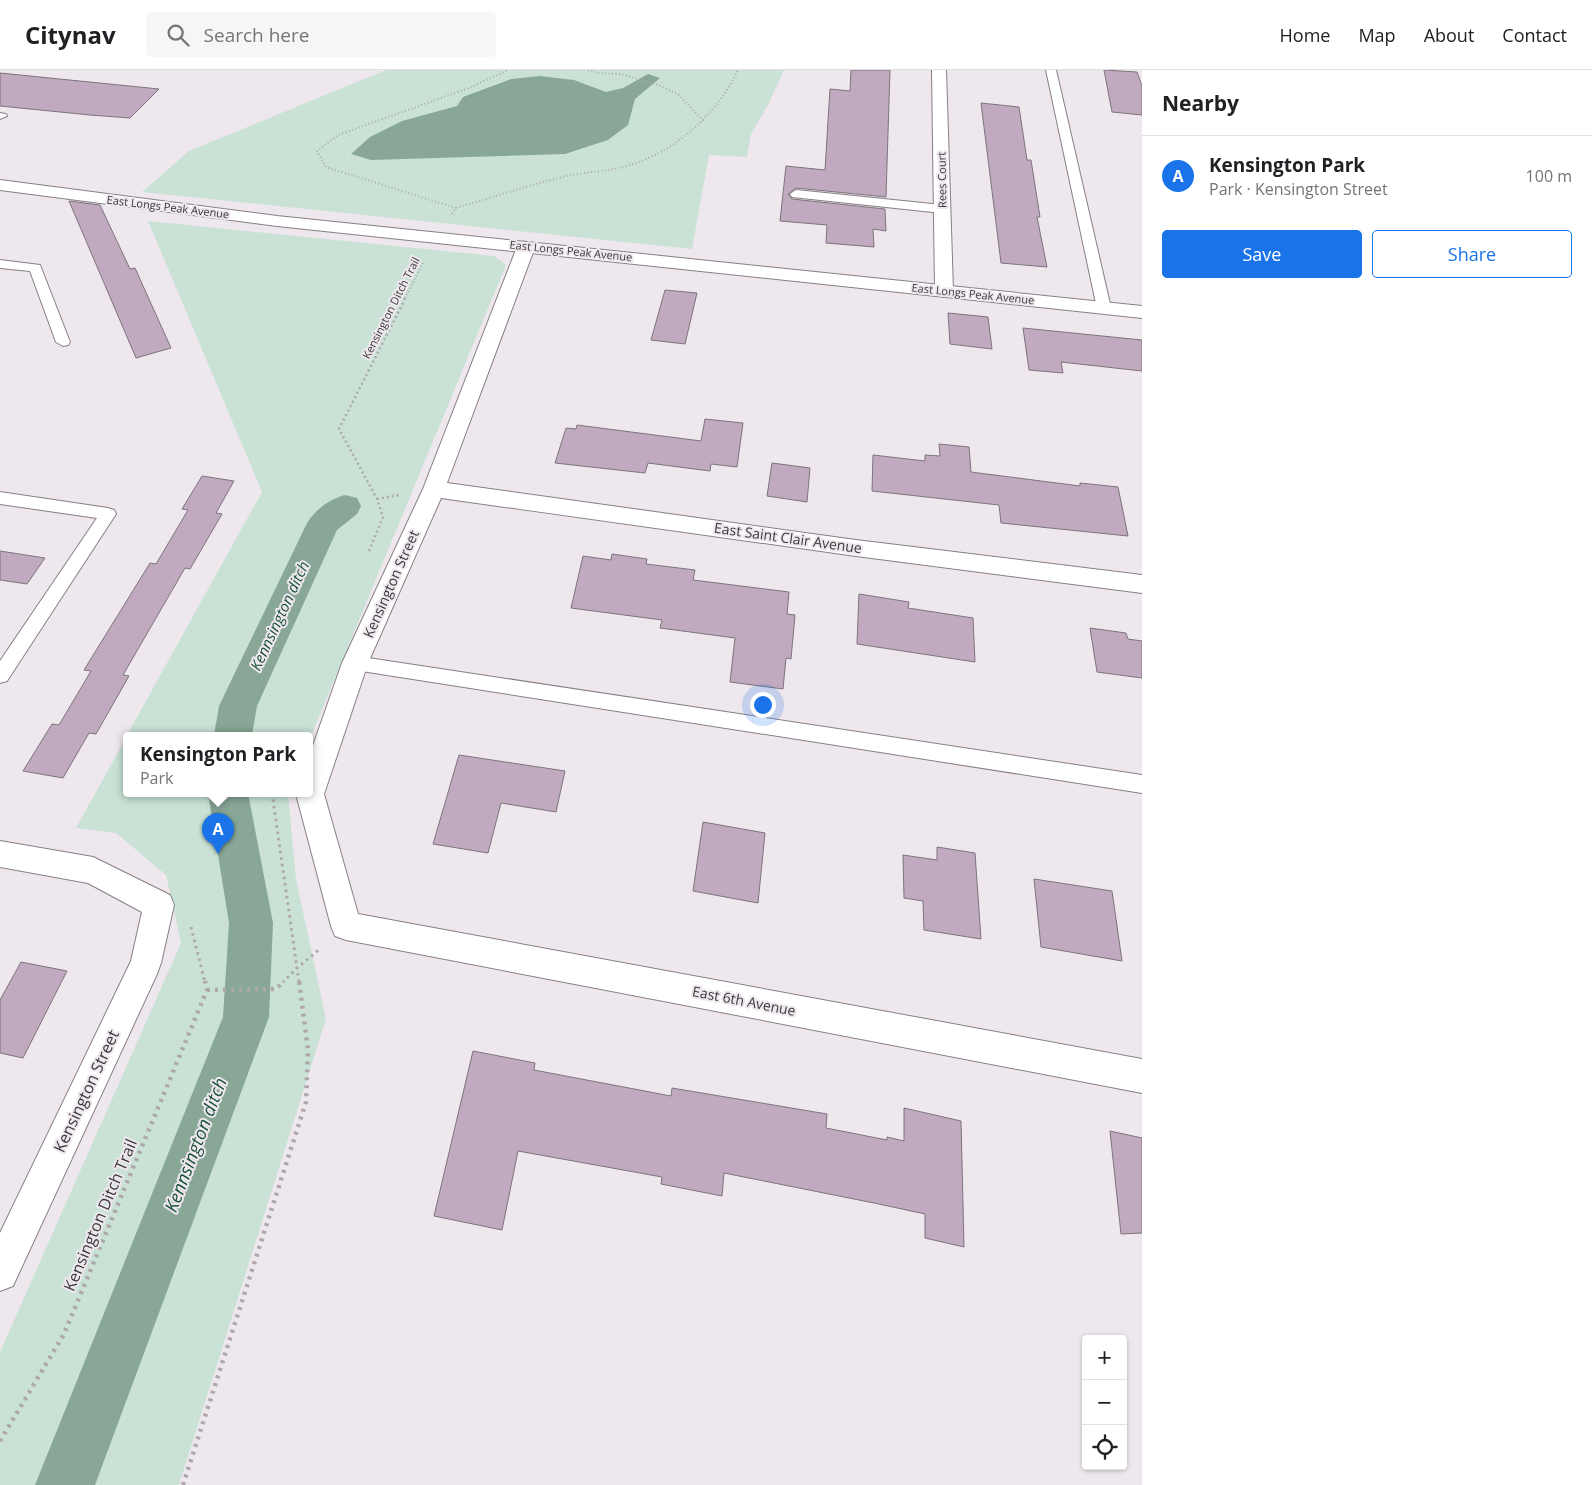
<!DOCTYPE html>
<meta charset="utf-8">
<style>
:root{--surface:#fff;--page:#f6f6f6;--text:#202124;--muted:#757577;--line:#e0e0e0;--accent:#1a73e8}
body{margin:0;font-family:"Open Sans",sans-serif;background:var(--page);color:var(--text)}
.controls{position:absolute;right:15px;bottom:15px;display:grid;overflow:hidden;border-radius:5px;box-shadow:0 1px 4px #0004}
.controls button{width:45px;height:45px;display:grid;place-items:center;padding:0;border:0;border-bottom:1px solid var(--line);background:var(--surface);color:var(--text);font:25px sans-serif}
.you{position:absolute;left:762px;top:634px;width:18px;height:18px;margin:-12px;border:4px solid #fff;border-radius:50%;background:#1a73e8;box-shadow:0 0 0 8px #1a73e833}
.badge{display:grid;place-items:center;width:32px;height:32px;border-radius:50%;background:var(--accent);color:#fff;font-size:16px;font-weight:700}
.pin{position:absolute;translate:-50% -41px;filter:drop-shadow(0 1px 2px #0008)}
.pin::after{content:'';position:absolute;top:26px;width:18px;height:15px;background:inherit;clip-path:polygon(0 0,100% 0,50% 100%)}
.popup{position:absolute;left:123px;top:662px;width:190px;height:65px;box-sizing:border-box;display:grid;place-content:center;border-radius:5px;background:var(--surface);filter:drop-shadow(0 1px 4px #0005);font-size:16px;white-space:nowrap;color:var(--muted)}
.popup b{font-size:19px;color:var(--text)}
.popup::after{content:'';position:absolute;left:50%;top:100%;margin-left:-10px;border:10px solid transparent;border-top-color:var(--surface)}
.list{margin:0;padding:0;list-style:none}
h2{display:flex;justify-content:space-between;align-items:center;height:65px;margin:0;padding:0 20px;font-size:21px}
h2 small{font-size:16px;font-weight:400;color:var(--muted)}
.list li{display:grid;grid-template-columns:32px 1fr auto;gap:15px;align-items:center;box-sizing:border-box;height:80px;padding:0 20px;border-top:1px solid var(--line)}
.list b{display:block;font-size:19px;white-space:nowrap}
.list p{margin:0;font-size:16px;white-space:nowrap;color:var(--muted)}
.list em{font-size:16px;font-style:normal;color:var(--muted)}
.actions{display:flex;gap:10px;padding:15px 20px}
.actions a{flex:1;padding:11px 0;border:1px solid var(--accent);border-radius:5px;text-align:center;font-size:18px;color:var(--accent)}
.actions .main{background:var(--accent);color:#fff}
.icon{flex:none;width:28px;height:28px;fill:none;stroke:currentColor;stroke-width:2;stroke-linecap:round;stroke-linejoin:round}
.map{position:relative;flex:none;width:1142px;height:1415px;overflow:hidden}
header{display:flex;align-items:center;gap:30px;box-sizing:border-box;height:70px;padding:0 25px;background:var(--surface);border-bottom:1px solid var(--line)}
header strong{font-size:24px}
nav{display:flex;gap:28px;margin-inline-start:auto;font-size:18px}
.search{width:350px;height:45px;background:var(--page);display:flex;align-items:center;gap:12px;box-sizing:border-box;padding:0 18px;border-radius:5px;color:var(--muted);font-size:19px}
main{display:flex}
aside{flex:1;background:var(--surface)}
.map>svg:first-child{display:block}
</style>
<header>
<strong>Citynav</strong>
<div class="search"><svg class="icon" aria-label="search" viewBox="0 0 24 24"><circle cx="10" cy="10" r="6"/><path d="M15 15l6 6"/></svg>Search here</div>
<nav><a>Home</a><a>Map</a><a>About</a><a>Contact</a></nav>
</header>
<main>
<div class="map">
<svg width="1142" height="1415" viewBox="0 0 1142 1415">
<rect width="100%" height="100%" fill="#efe7ee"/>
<path fill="#c9e2d5" d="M 386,0 L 784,0 L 768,35 L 751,64 L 747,87 L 709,85 L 692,179 L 142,122 L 189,81 Z
M 148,151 L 494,186 L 506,195 L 309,671 L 309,665 L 127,665 L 262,422 Z
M 127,666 L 127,723 L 288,723 L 296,809 L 326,949 L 179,1415 L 0,1415 L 0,1282 L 181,873 L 166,805 L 116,763 L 76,758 Z"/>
<path fill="#88a797" d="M 648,4 L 660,8 L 635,29 L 628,55 L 608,70 L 565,84 L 371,90 L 351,84 L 370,67 L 402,51 L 457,36 L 463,27 L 511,9 L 540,6 L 574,10 L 606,22 L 623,18 Z"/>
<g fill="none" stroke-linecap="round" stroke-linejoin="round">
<path fill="#88a797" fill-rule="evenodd" d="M 345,425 L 357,428 L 361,436 L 357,444 L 337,460 L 257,636 L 252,665 L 214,665 L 219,636 L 307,453 C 316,439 330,429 345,425 Z
M 208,723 L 248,723 L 273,853 L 269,947 L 95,1415 L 35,1415 L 223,947 L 229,853 Z"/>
</g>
<path fill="#c1a9bf" stroke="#7c757b" d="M 851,0 L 890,0 L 886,127 L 796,118 L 788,124 L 792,129 L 885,139 L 886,161 L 873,159 L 874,177 L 826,173 L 827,155 L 780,151 L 786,96 L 825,100 L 830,19 L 850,21 Z
M 1104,0 L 1137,2 L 1142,16 L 1142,45 L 1112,42 Z
M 0,3 L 159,19 L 130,48 L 90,45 L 0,36 Z
M 981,33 L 1019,37 L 1027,90 L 1031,90 L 1040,147 L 1037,147 L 1047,197 L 1001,193 Z
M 69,131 L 100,135 L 130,199 L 135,198 L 171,278 L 136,288 Z
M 665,220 L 697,223 L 685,274 L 651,270 Z
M 948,243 L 988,247 L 992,279 L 950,274 Z
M 1023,258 L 1142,270 L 1142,301 L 1061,292 L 1063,303 L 1029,300 Z
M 705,349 L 743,353 L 737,397 L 711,394 L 710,401 L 648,393 L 645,403 L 555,393 L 566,358 L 576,359 L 577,355 L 701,371 Z
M 939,374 L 969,377 L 971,402 L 1080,416 L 1080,413 L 1118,417 L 1128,466 L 1001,453 L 999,435 L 872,421 L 873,385 L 925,391 L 925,385 L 940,386 Z
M 772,393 L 810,398 L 807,432 L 767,426 Z
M 202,406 L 234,411 L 216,443 L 222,444 L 190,499 L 185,498 L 123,605 L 129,606 L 96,664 L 89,663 L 63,708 L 23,701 L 52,654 L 59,655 L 91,601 L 84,600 L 150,493 L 156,494 L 188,440 L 182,439 Z
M 0,481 L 45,488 L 27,514 L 0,510 Z
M 612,484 L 647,489 L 646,494 L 695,500 L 693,510 L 789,522 L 787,544 L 795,545 L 791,589 L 786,588 L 783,619 L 730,612 L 735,568 L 660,558 L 662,550 L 571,538 L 583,486 L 611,490 Z
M 859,524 L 909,532 L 908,538 L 973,548 L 975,592 L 857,574 Z
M 1090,558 L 1126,563 L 1128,569 L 1142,571 L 1142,608 L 1097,602 Z
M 459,685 L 565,701 L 556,742 L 501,733 L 488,783 L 433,774 Z
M 703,752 L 765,763 L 758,833 L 693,821 Z
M 937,777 L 975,783 L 981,869 L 924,860 L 923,831 L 904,828 L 903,785 L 937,790 Z
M 1034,809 L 1112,821 L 1122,891 L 1041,877 Z
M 21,892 L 67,901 L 23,988 L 0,983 L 0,930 Z
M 473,981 L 535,993 L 534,1000 L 671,1026 L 672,1018 L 827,1044 L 826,1058 L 887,1070 L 887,1067 L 904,1071 L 904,1038 L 961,1051 L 964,1177 L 925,1168 L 925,1144 L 874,1133 L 724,1103 L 722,1126 L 661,1114 L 662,1107 L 518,1081 L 502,1160 L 434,1146 Z
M 1110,1061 L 1142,1068 L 1142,1163 L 1121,1164 Z"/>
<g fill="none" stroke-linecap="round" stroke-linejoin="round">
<g stroke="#877f86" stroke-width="2">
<path id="lane" d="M 1046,0 L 1056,0 L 1111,238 L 1109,241 L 1104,242 L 1097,238 Z
M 0,43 L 6,44 L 7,46 L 0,49 Z
M 796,120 L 942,135 L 948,139 L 942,143 L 792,127 L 790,124 Z
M 0,190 L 40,195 L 70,272 L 68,275 L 63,276 L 56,272 L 30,201 L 0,198 Z
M 0,422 L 108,438 L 114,440 L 116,444 L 7,611 L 0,613 L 0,591 L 97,448 L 0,434 Z
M 355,586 L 1142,705 L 1142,723 L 355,600 L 348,598 L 346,593 L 348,588 Z"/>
</g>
<g stroke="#877f86" stroke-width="2">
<path id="street" d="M 932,0 L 946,0 L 953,221 L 950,225 L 944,227 L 938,225 L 935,221 Z
M 526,172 L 532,173 L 535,177 L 447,413 L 856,470 L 1142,505 L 1142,523 L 856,486 L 441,428 L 368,593 L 324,724 L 358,844 L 1142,989 L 1142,1023 L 346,870 L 335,866 L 331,856 L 296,724 L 309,723 L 309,687 L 342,593 L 423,419 L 517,177 L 520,173 Z
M 0,771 L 93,787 L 170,825 L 174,835 L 161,893 L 157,904 L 13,1216 L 0,1221 L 0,1163 L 131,891 L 142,842 L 88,813 L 0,797 Z"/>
</g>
<g stroke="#877f86" stroke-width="2">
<path id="secondary" d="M 0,110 L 277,146 L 1142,236 L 1142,248 L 277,156 L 0,120 Z"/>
</g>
<path stroke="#aea8ad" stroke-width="2" stroke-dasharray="1 2.5" stroke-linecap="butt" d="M 588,0 L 598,3 L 621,4 L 661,16 L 679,25 L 703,51
M 456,138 L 326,97 L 317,81 L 338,65 L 469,18 L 508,0
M 452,144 L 456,138 C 491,128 526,116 562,107 C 582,102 603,102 622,97 C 671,86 717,45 738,0
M 405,228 L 424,191"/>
<path stroke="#aea8ad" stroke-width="2.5" stroke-dasharray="2 3" stroke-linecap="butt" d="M 377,429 L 399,425
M 369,481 L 383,447 L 377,429 L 339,359 L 406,227"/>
<path stroke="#aea8ad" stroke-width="3" stroke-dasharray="2.5 4" stroke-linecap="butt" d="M 272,723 L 297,898 L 283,912
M 191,857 L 205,912
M 299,912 L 297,898 L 321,878"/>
<path stroke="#aea8ad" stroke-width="4.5" stroke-dasharray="3 5" stroke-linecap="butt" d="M 207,920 L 276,919 L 284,911
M 0,1371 L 64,1264 L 207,920 L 205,911
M 183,1415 L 306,1032 L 308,980 L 299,911"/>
<use href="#lane" fill="#fff" fill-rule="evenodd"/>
<use href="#street" fill="#fff" fill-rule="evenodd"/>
<use href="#secondary" fill="#fff" fill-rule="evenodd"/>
</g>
<g text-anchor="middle" stroke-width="4" stroke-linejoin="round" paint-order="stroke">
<g font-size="11" fill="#3c393c" stroke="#efe7ee">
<text transform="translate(942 110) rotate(-91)" y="4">Rees Court</text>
<text transform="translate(168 137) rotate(7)" y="4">East Longs Peak Avenue</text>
<text transform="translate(571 181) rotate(6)" y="4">East Longs Peak Avenue</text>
<text transform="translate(973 224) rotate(6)" y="4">East Longs Peak Avenue</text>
<text transform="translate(391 238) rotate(-63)" y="4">Kensington Ditch Trail</text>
</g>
<g font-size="14" fill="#3c393c" stroke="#efe7ee">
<text transform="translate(788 468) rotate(8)" y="5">East Saint Clair Avenue</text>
<text transform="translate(391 514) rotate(-66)" y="5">Kensington Street</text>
<text transform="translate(744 931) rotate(11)" y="5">East 6th Avenue</text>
</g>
<g font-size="15" font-style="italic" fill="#19523b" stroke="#efe7ee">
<text transform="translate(280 546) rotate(-65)" y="5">Kennsington ditch</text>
</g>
<g font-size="16" fill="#3c393c" stroke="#efe7ee">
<text transform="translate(86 1021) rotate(-65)" y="6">Kensington Street</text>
<text transform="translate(100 1145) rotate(-67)" y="6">Kensington Ditch Trail</text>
</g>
<g font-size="18" font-style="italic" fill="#19523b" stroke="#efe7ee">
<text transform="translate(196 1075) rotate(-69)" y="6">Kennsington ditch</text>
</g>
</g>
</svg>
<div class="controls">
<button>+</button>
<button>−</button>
<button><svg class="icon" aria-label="locate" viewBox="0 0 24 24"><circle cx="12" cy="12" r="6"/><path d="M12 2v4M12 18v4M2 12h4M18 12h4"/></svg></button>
</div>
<div class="you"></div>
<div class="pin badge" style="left:218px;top:784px">A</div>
<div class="popup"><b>Kensington Park</b>Park</div>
</div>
<aside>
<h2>Nearby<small></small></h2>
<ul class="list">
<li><span class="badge">A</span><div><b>Kensington Park</b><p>Park · Kensington Street</p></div><em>100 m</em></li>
</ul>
<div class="actions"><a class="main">Save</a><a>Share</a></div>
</aside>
</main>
